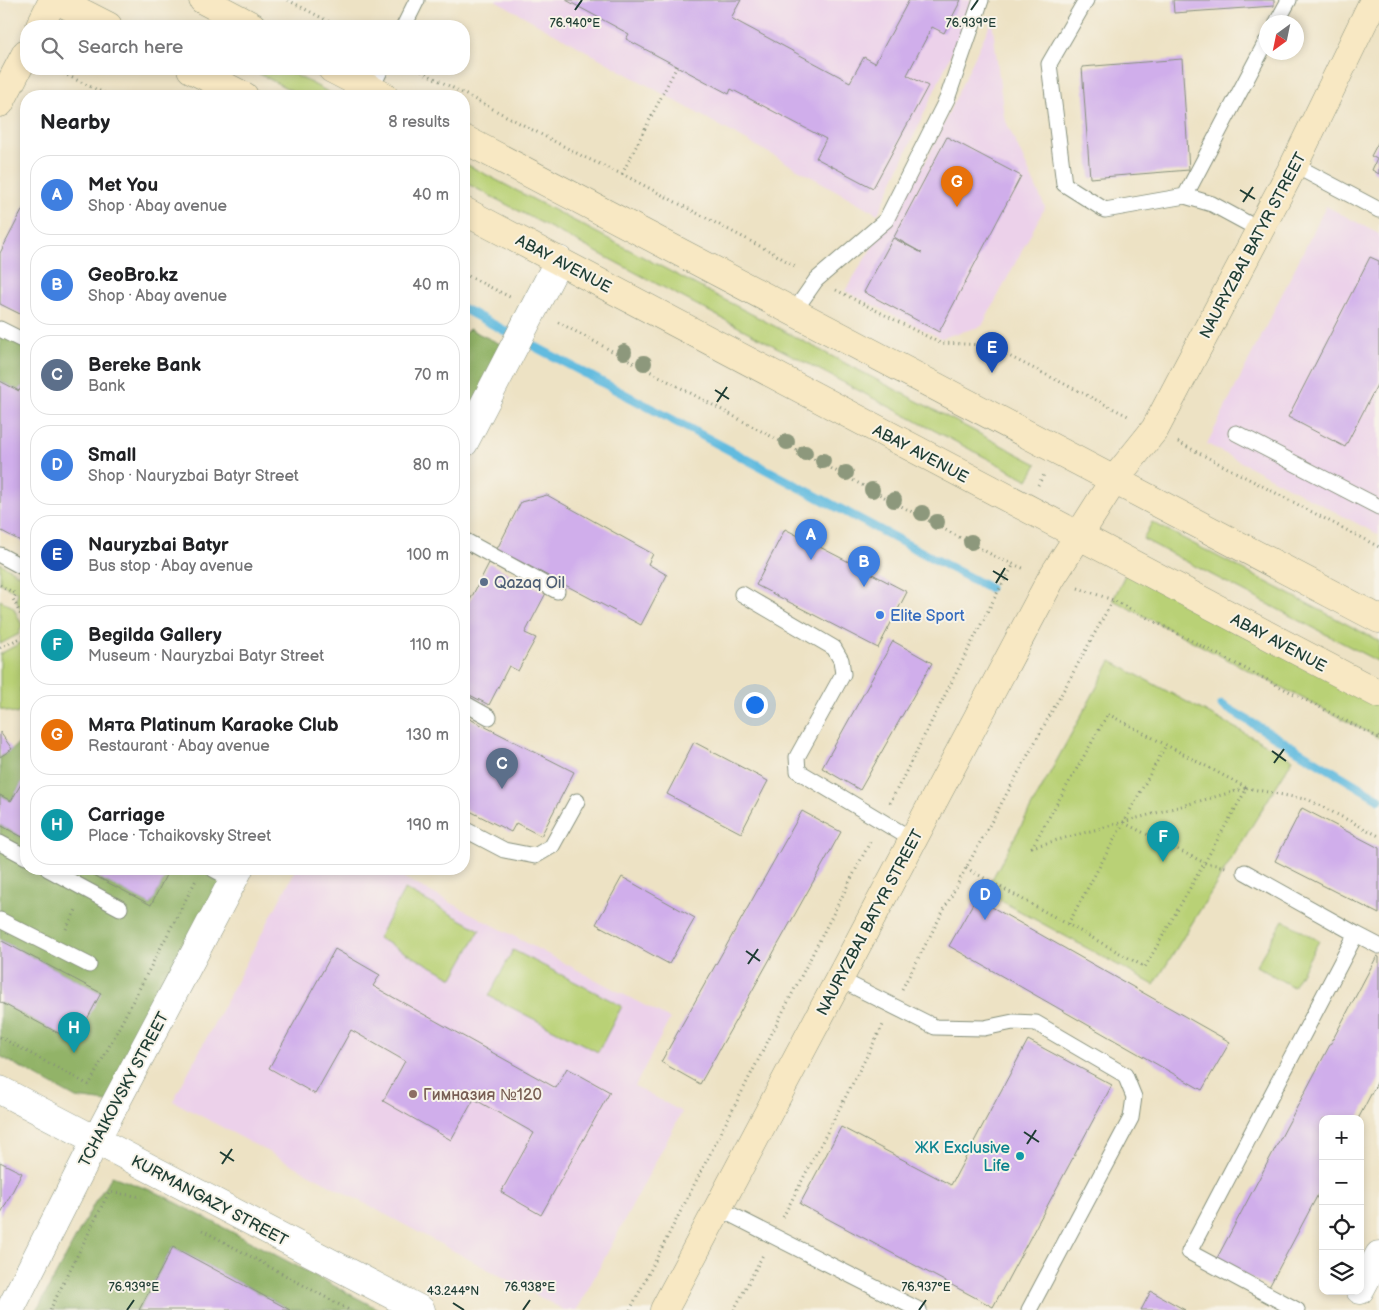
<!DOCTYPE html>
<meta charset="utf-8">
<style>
:root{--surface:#fff;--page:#f2f2f2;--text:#202124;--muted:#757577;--line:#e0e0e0;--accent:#b5179e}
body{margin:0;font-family:"Balsamiq Sans",sans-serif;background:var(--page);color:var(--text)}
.controls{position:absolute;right:15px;bottom:15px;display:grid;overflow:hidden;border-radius:10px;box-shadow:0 2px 8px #0003}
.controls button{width:45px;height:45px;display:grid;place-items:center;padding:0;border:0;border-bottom:1px solid var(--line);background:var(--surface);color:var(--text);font:25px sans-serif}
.compass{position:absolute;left:1259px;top:15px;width:45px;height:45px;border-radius:50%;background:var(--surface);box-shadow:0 2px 8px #0003;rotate:213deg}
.you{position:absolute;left:754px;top:704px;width:18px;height:18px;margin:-12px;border:4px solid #fff;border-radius:50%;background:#1a73e8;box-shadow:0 0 0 8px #1a73e833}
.badge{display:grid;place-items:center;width:32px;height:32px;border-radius:50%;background:var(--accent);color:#fff;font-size:16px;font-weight:700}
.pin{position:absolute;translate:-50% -41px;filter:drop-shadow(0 1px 2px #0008)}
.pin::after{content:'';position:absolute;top:26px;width:18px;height:15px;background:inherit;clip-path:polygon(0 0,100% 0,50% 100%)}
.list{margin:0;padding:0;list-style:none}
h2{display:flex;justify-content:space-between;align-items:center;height:65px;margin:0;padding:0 20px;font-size:21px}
h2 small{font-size:16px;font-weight:400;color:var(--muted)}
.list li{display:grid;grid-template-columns:32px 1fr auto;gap:15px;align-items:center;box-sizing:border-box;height:80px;margin:0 10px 10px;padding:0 10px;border:1px solid var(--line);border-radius:20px}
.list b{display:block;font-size:19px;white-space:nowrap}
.list p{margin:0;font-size:16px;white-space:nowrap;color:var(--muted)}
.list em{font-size:16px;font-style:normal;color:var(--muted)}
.icon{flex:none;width:28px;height:28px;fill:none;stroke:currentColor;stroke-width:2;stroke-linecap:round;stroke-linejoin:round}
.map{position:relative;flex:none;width:1379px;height:1310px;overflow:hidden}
.search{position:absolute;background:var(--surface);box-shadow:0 2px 8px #0003;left:20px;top:20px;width:450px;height:55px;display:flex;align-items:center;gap:12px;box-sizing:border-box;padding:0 18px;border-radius:20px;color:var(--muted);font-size:19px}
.panel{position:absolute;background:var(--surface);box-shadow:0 2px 8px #0003;left:20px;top:90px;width:450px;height:785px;border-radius:20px}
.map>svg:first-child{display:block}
</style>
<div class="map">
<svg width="1379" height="1310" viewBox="0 0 1379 1310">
<rect width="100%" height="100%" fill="#f7f3e8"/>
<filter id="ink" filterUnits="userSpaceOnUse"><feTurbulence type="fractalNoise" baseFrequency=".02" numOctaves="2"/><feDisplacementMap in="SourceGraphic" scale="10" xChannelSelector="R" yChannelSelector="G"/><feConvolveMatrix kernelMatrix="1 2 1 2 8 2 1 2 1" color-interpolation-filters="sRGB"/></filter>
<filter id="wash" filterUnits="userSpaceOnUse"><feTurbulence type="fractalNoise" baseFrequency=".0096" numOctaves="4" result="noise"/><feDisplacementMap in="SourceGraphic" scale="20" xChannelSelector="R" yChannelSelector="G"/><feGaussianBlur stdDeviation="1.12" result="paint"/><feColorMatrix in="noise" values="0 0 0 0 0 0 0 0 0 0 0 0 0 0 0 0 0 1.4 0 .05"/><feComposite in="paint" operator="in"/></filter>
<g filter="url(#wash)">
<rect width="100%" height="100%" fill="#ede2c4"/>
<path fill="#ecd1ea" d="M 495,0 L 971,0 L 966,22 L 878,214 Z
M 992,20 L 1004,117 L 1045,207 L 982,326 L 941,338 L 845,291 L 927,159 Z
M 1326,206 L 1379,234 L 1379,535 L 1207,444 Z
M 296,869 L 387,869 L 670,1019 L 635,1086 L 682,1112 L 577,1310 L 564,1310 L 173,1101 Z"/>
<path fill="#b9d176" stroke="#6c8755" d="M 250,69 L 284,69 L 336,96 L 302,96 Z
M 464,163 L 1037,464 L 1028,480 L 464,182 Z
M 1152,522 L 1379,641 L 1379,662 L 1143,539 Z
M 0,563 L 26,579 L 26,620 L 16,599 L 18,593 L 0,583 Z
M 1130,564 L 1379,695 L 1379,738 L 1113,600 Z
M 0,600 L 13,607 L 22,625 L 19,634 L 0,644 Z
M 26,640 L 26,684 L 20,689 L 24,704 L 17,714 L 0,709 L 0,654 Z
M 1111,661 L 1293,759 L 1154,985 L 985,892 Z
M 405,889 L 480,930 L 453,978 L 378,938 Z
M 1283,920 L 1319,941 L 1293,987 L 1256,966 Z
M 513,950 L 622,1006 L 598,1052 L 489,996 Z"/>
<path fill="#92b367" stroke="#58784e" d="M 0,329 L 26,342 L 26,388 L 22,386 L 19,391 L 0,381 Z
M 469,329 L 513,350 L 464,444 L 464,334 Z
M 26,736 L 26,778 L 24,779 L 11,801 L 0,795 L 0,757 L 12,749 Z
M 0,825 L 26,839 L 26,869 L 82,869 L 151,905 L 169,869 L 239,869 L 115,1103 L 76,1098 L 0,1056 L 0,1002 L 101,993 L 0,940 Z
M 112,1176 L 158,1193 L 380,1310 L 290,1310 L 173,1247 L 139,1310 L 37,1310 L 95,1202 Z"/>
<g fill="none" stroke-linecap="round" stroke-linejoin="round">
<path stroke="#62bbdf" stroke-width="9" d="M 464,309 L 989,588
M 1222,705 L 1379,799"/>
</g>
<g id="blocks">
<path fill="#d0aeeb" d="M 566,0 L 741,0 L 731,18 L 850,82 L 864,57 L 875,63 L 909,0 L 961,0 L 944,33 L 932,27 L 907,75 L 928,86 L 873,188 L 816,158 L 826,139 L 731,89 L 729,94 L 626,39 L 629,34 Z
M 1173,0 L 1274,0 L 1274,6 L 1174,13 Z
M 1182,59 L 1189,170 L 1090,178 L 1082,67 Z
M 947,137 L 1021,176 L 939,332 L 864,292 L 893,238 L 922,253 L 894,237 Z
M 1379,141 L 1379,174 L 1372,170 L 1377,159 L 1371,156 Z
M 26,203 L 26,317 L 0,304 L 0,253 Z
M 1370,257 L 1379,261 L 1379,381 L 1345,447 L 1288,417 Z
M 0,381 L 19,391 L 22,386 L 26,388 L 26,544 L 0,530 Z
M 547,495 L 653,554 L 648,564 L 667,575 L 641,625 L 497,549 L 521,502 Z
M 785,529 L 907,592 L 878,648 L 756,585 Z
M 489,563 L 546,593 L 525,633 L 536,638 L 518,671 L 509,666 L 489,705 L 464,692 L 464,612 Z
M 893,641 L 932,663 L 860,790 L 822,768 Z
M 464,716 L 574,772 L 541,836 L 516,823 L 511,832 L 464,808 Z
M 0,732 L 12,749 L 0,757 Z
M 694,742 L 768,781 L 741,833 L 667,794 Z
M 24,779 L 26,780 L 26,839 L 0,825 L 0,795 L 11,801 Z
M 1302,808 L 1379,848 L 1379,914 L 1275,861 Z
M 802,811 L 841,832 L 700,1084 L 661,1062 Z
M 82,869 L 169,869 L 151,905 Z
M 622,877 L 695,918 L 669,964 L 596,924 Z
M 976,898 L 1230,1042 L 1202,1090 L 949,946 Z
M 0,940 L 101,993 L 75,1042 L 0,1002 Z
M 335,949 L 380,975 L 373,986 L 556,1088 L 567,1068 L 610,1092 L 541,1215 L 501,1192 L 534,1133 L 474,1099 L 451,1140 L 383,1101 L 405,1061 L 351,1030 L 315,1094 L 269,1068 Z
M 1377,956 L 1379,957 L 1379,1079 L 1358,1119 L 1323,1119 L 1323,1185 L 1269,1287 L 1216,1260 Z
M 1028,1040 L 1112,1085 L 993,1307 L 800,1204 L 841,1127 L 951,1185 Z
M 0,1162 L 22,1173 L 0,1215 Z
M 173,1247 L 290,1310 L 139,1310 Z
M 1151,1291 L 1185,1310 L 1141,1310 Z"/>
</g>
</g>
<g filter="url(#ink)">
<use href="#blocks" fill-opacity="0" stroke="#86907c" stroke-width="1"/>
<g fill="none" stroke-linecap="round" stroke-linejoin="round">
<g stroke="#86907c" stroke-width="17">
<path id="service" d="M 1086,0 L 1049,64 L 1064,184 L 1105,210 L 1185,196 L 1212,204 L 1260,230
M 1277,22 L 1289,0
M 404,26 L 417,0
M 371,89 L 381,69
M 1294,165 L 1379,210
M 1185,196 L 1266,42
M 793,313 L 816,280 L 886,220 L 947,99 L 981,0
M 0,329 L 26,342
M 1236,433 L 1379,507
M 464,540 L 557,591
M 0,555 L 26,569
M 742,594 L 834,648 L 841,660 L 843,674 L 797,757 L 798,771 L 913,840
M 464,703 L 489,717
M 464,829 L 504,850 L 535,856 L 552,846 L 577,801
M 0,843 L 26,857
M 48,869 L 120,908
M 213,869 L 233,880
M 1245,872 L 1356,934
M 0,920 L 89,965
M 839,979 L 935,1027 L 984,1028 L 1013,1022 L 1036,1023 L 1125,1075 L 1134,1097 L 1131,1118 L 1029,1310
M 718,1208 L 919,1310
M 1297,1310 L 1189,1252 L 1356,934 L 1379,946"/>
</g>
<g stroke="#86907c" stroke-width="29">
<path id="minor" d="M 464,443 L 559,260
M 1360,1290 L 1379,1255
M 10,1310 L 96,1140 L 239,869"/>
</g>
<g stroke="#86907c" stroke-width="29">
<path id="tertiary" d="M 0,1090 L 421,1310"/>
</g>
<g stroke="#86907c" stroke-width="29">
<path id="secondary" d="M 57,0 L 108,26
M 203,0 L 252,26
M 40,26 L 53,0
M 191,69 L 244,96
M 332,69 L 384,96
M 0,103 L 26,53
M 464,139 L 1379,619
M 464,211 L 1379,694
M 664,1310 L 1051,579 L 1114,480 L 1155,429 L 1294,165 L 1374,0"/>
</g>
<path stroke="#86907c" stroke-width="3" stroke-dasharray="1 4" stroke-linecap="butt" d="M 288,0 L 337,26
M 54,69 L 110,96
M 417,69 L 584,157 L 626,176 L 773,253 L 798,268
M 622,174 L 677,66
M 464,274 L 510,297
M 836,290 L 940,343 L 987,345 L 1130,417
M 558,322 L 998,558 L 1025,569
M 1178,442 L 1379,547
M 1038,485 L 1045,473
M 0,585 L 16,594 L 13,599 L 26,626
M 1078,588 L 1113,600 L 1379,738
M 0,648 L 26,635
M 1108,714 L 1247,788 L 1032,847 Z
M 890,803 L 995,597 L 1014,564
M 1124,823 L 1205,863 L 1226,867
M 966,868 L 1145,967 L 1247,788 L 1309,800 L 1379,836
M 1068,924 L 1166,745
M 66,929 L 77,908
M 902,989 L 966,868 L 1113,600
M 0,1037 L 89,1085 L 196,880
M 783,1217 L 883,1025
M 202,1230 L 349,1310
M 50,1310 L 109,1192 L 142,1197
M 630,1310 L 871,840
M 734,1310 L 764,1253"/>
<use href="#service" stroke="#fff" stroke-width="15"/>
<use href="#minor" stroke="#fff" stroke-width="28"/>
<use href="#tertiary" stroke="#fff" stroke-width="28"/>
<use href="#secondary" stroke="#f8e8c3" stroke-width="28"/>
</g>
<g fill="#8d987c">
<circle cx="624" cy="352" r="8"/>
<circle cx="644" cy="363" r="8"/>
<circle cx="787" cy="442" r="8"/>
<circle cx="805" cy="453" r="8"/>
<circle cx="823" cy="461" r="8"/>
<circle cx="846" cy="473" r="8"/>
<circle cx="872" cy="490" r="8"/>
<circle cx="894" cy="500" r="8"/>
<circle cx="922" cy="513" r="8"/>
<circle cx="937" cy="522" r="8"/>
<circle cx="971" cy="542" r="8"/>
</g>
</g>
<path fill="none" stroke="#1f3d34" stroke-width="2" d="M 575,10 L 582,0M 971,10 L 978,0M 1240,190 L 1255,199M 1243,202 L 1253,187M 715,390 L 729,399M 717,402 L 727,387M 993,571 L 1008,580M 996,583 L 1005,568M 1272,751 L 1286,761M 1274,763 L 1284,749M 746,951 L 760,961M 748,964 L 758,949M 1024,1132 L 1039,1142M 1027,1144 L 1036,1130M 220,1152 L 234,1161M 222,1164 L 232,1149M 453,1303 L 464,1310M 127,1310 L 134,1300M 523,1310 L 530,1300M 919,1310 L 926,1300"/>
<circle fill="#5c6f8a" stroke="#f7f3e8" stroke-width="2" cx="484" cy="582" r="5"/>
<circle fill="#3f7fe0" stroke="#f7f3e8" stroke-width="2" cx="880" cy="615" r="5"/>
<circle fill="#8d6e63" stroke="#f7f3e8" stroke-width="2" cx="413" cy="1094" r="5"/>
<circle fill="#0f9aa8" stroke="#f7f3e8" stroke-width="2" cx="1020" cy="1156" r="5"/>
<g text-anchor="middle" stroke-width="4" stroke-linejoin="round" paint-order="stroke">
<g font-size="16" fill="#1f3d34" stroke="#f7f3e8">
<text transform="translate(1252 245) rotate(-62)" y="6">NAURYZBAI BATYR STREET</text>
<text transform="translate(564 263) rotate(28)" y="6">ABAY AVENUE</text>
<text transform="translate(921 453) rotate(28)" y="6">ABAY AVENUE</text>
<text transform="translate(1279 642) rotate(28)" y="6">ABAY AVENUE</text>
<text transform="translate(869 922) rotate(-62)" y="6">NAURYZBAI BATYR STREET</text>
<text transform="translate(123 1089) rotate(-62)" y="6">TCHAIKOVSKY STREET</text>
<text transform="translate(210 1200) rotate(28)" y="6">KURMANGAZY STREET</text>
</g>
<g font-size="16" fill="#4e5e75" stroke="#f7f3e8" text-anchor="start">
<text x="494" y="588">Qazaq Oil</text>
</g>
<g font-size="16" fill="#366cbe" stroke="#f7f3e8" text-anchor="start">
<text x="890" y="621">Elite Sport</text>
</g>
<g font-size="16" fill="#785e54" stroke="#f7f3e8" text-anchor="start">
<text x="423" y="1100">Гимназия №120</text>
</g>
<g font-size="16" fill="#0d838f" stroke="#f7f3e8" text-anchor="end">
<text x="1010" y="1153">ЖК Exclusive<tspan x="1010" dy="18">Life</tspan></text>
</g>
</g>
<g font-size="12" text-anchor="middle" fill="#1f3d34" stroke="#f7f3e8" stroke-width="4" stroke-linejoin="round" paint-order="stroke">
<text x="575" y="27">76.940°E</text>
<text x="971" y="27">76.939°E</text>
<text x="134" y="1291">76.939°E</text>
<text x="530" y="1291">76.938°E</text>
<text x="926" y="1291">76.937°E</text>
<text x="453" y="1295">43.244°N</text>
</g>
</svg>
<div class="controls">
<button>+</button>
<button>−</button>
<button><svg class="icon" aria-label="locate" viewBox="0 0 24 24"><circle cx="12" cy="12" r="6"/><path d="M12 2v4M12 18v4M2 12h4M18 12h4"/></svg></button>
<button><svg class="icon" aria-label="layers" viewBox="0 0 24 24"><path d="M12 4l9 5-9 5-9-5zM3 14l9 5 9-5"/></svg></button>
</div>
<svg class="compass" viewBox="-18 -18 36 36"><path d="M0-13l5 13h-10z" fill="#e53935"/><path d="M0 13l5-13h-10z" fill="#757577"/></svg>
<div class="you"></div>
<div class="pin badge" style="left:811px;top:560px;background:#3f7fe0">A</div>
<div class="pin badge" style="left:864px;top:587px;background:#3f7fe0">B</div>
<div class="pin badge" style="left:502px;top:789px;background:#5c6f8a">C</div>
<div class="pin badge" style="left:985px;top:920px;background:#3f7fe0">D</div>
<div class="pin badge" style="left:992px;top:373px;background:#1a4fb4">E</div>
<div class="pin badge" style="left:1163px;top:862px;background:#0f9aa8">F</div>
<div class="pin badge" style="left:957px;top:207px;background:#e8710a">G</div>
<div class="pin badge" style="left:74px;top:1053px;background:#0f9aa8">H</div>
<div class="search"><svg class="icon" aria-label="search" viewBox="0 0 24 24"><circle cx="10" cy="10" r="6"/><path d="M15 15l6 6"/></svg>Search here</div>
<section class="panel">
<h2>Nearby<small>8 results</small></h2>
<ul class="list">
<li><span class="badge" style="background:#3f7fe0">A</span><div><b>Met You</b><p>Shop · Abay avenue</p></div><em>40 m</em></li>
<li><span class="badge" style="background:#3f7fe0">B</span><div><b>GeoBro.kz</b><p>Shop · Abay avenue</p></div><em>40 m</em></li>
<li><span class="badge" style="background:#5c6f8a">C</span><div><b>Bereke Bank</b><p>Bank</p></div><em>70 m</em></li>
<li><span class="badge" style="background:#3f7fe0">D</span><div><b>Small</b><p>Shop · Nauryzbai Batyr Street</p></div><em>80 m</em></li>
<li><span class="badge" style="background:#1a4fb4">E</span><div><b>Nauryzbai Batyr</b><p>Bus stop · Abay avenue</p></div><em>100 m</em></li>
<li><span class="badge" style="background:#0f9aa8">F</span><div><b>Begilda Gallery</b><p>Museum · Nauryzbai Batyr Street</p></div><em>110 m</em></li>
<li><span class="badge" style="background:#e8710a">G</span><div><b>Мята Platinum Karaoke Club</b><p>Restaurant · Abay avenue</p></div><em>130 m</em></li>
<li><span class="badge" style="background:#0f9aa8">H</span><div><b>Carriage</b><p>Place · Tchaikovsky Street</p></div><em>190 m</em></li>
</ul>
</section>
</div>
